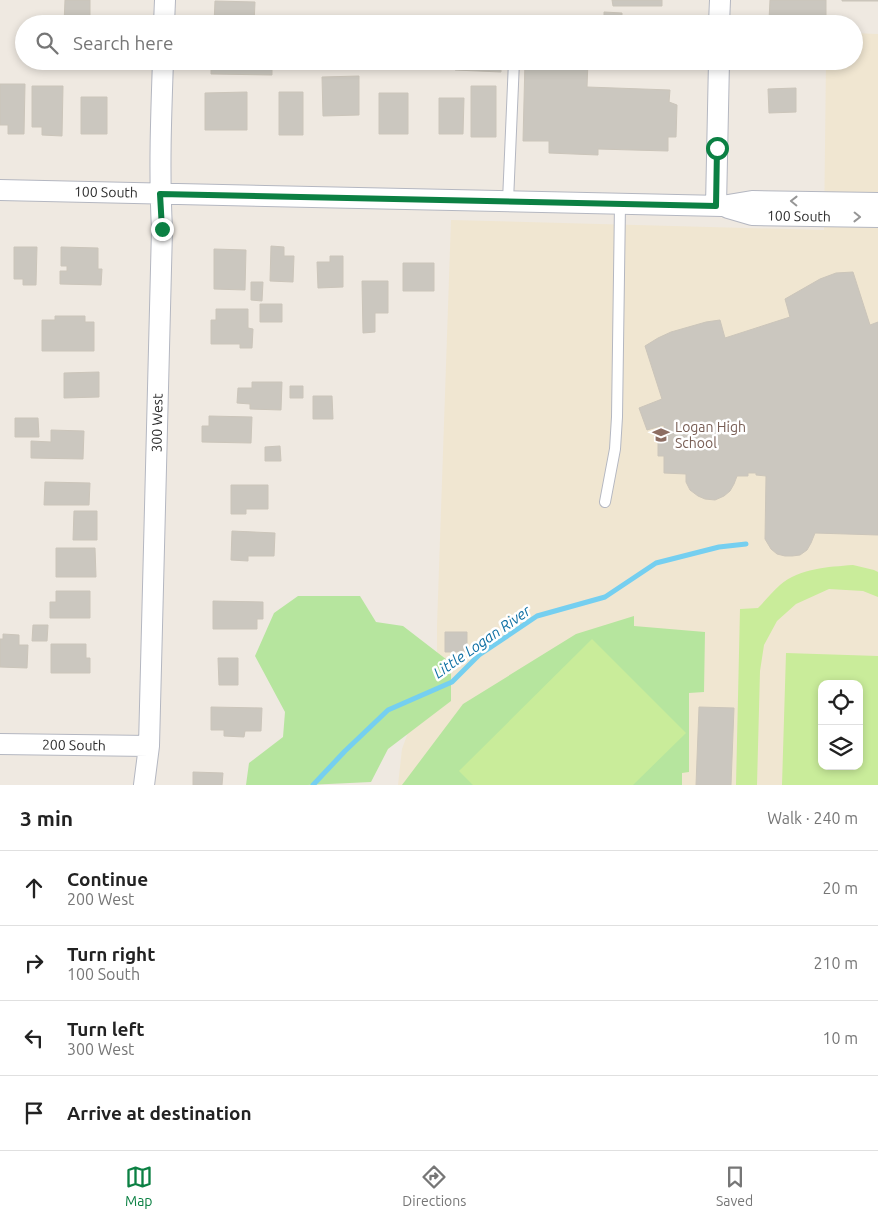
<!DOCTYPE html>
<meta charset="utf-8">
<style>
:root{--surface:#fff;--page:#f6f6f6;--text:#222;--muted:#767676;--line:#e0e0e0;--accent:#0b8043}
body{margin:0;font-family:Ubuntu,sans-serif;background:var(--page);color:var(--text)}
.controls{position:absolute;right:15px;bottom:15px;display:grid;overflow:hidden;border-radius:10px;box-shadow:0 2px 8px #0003}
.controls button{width:45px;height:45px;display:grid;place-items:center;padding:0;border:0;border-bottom:1px solid var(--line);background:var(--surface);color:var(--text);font:25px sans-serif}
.stop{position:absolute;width:15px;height:15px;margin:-11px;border:4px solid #0b8043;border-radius:50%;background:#fff}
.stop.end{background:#0b8043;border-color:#fff;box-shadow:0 1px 5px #0008}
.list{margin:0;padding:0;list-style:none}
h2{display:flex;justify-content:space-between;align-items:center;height:65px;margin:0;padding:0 20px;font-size:21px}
h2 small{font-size:16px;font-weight:400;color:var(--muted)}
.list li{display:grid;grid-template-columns:32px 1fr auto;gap:15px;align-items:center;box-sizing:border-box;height:75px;padding:0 20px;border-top:1px solid var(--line)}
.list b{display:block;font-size:19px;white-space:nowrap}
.list p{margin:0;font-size:16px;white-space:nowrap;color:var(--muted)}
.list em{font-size:16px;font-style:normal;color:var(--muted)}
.icon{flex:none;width:28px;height:28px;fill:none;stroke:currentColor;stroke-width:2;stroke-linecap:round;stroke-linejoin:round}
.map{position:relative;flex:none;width:878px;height:785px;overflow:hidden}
.search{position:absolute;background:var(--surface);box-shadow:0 2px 8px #0003;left:15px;right:15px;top:15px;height:55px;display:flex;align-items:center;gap:12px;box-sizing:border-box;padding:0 18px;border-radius:28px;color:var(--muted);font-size:19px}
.sheet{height:365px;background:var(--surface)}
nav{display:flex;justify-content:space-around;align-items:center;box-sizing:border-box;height:70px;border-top:1px solid var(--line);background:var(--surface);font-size:14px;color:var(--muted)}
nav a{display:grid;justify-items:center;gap:2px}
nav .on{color:var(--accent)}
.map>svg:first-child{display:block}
</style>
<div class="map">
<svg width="878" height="785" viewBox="0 0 878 785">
<rect width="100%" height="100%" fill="#efe9e1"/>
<path fill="#f0e6d1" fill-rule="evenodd" d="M 854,33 L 878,34 L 878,785 L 398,785 L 402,749 L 437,652 L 437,626 L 451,220 L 824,230 L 826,61 L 854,61 ZM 822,684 L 859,684 L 859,766 L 822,766 Z"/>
<path fill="#b6e59e" d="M 298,596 L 360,596 L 376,622 L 403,626 L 451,663 L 451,701 L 388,749 L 371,782 L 307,785 L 246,785 L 249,763 L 283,737 L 285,712 L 255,656 L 274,613 Z
M 634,616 L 634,626 L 705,632 L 704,692 L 689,693 L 689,772 L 682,773 L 682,785 L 402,785 L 463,704 L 576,634 Z"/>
<path fill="#c9ec9a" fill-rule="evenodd" d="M 853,565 L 874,570 L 878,572 L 878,597 L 863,591 L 829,589 L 796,604 L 777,621 L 764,645 L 760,671 L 757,785 L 736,785 L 740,609 L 758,608 C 765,601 772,592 780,585 C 800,568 828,567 853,565 Z
M 592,639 L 686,733 L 633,785 L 473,785 L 459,771 Z
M 786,653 L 878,656 L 878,785 L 782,785 ZM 822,684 L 859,684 L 859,766 L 822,766 Z"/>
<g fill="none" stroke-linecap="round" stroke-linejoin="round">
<path stroke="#75cff0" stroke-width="5" d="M 313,785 L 345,751 L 388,710 L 452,682 L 479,655 L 537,616 L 605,597 L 656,563 L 719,547 L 746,544"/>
</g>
<path fill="#cbc7bf" stroke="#cbc5ba" d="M 65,0 L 90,0 L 90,17 L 75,17 L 75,24 L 64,24 Z
M 612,0 L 662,0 L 662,6 L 613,6 Z
M 770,0 L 826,0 L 826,22 L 769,20 Z
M 842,0 L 878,0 L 878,1 L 842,1 Z
M 215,1 L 255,2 L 254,24 L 214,24 Z
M 604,12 L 622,13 L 622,23 L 660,24 L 604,24 Z
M 325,17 L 340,18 L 340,24 L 325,24 Z
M 211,61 L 272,61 L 272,75 L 211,74 Z
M 456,61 L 501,61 L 501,72 L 455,70 Z
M 525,61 L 588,61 L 587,87 L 670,90 L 669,102 L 677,105 L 676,137 L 668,137 L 668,151 L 598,149 L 598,155 L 549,153 L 549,141 L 523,141 Z
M 359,76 L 359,115 L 323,116 L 322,77 Z
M 0,84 L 25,84 L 24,134 L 8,134 L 8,125 L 0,125 Z
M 32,86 L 63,86 L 62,136 L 42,135 L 42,127 L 32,127 Z
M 471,86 L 496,86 L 496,137 L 471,137 Z
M 796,88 L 796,112 L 769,113 L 768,89 Z
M 247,92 L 247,130 L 205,130 L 205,93 Z
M 279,92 L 303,92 L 303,135 L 279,135 Z
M 379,93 L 408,93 L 408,134 L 379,134 Z
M 81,97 L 107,97 L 107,134 L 81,134 Z
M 439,98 L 464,98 L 463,134 L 439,134 Z
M 271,246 L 284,247 L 284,256 L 294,256 L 293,282 L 270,281 Z
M 14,247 L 37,247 L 36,285 L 23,285 L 23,279 L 14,279 Z
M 61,247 L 98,248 L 98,269 L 102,269 L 101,285 L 60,284 L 60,271 L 67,271 L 67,266 L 61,266 Z
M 214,249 L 246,250 L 245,290 L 214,289 Z
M 330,256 L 343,256 L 343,287 L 318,288 L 317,262 L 330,262 Z
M 403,263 L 434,263 L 434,291 L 403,291 Z
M 853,272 L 870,325 L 878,322 L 878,535 L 815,533 L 811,543 L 807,550 L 800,555 L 792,556 L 785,556 L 777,554 L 771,549 L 765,539 L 766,476 L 756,475 L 756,473 L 748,473 L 748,476 L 737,476 L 734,484 L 730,491 L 724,496 L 715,500 L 705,499 L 698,496 L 690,490 L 686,482 L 686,474 L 664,473 L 664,456 L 658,456 L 658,443 L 664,443 L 664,425 L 647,430 L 639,408 L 662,399 L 645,346 L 658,338 L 671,332 L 706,322 L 720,320 L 725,338 L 790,317 L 785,299 L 820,279 L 836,273 Z
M 362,281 L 388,281 L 388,313 L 375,313 L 375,332 L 363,333 Z
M 251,282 L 263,282 L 262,301 L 251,300 Z
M 260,304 L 282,304 L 282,322 L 260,322 Z
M 216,309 L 248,309 L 248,328 L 253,329 L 252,348 L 240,348 L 240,344 L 211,344 L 211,320 L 216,320 Z
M 55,316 L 85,316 L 85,322 L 94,322 L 94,351 L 42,351 L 42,320 L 55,320 Z
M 99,372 L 99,397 L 64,398 L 64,373 Z
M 252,382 L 282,382 L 281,410 L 250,409 L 250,404 L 237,403 L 238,388 L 252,388 Z
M 290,386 L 303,386 L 303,398 L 290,398 Z
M 313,396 L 332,396 L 333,419 L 313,419 Z
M 209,416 L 252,417 L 251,443 L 202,442 L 202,426 L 209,426 Z
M 15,418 L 38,418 L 39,437 L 15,437 Z
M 51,430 L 84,431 L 83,459 L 31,458 L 31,441 L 51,442 Z
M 280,446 L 281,461 L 265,461 L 265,447 Z
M 45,482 L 90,483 L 89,505 L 44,505 Z
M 231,485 L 268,485 L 268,509 L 246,509 L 246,514 L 231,514 Z
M 74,511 L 97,511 L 97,540 L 73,540 Z
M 232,531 L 275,533 L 274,556 L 248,556 L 248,561 L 231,560 Z
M 56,548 L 95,548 L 96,577 L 56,577 Z
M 56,591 L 90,591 L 90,618 L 50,618 L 50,602 L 56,602 Z
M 213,601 L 263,602 L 263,619 L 257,619 L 257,629 L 213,629 Z
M 33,625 L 48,625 L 47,641 L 32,641 Z
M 445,632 L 467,632 L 467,652 L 445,652 Z
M 3,634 L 19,635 L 19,645 L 28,645 L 27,668 L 0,667 L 0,639 L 3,639 Z
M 51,644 L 86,644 L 86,658 L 90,658 L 90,673 L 51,673 Z
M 218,658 L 238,658 L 238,685 L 219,685 Z
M 211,707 L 262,708 L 261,731 L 245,731 L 244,737 L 224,736 L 224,730 L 211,730 Z
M 699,707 L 734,708 L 731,785 L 696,785 Z
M 193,772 L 223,773 L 222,785 L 193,785 Z"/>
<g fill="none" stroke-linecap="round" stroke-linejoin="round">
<g stroke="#b4b7c1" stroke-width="12">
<path id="service" d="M 508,201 L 514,61
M 605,502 L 615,449 L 617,417 L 620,204"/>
</g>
<g stroke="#b4b7c1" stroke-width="22">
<path id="minor" d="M 164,24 L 165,0
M 719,24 L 720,0
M 0,190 L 722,206 L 752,201 L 878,203
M 716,206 L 719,61
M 728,208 L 752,215 L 878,217
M 0,744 L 149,746
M 144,785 L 149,746 L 162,229 C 159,173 161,117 163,61"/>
</g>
<use href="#service" stroke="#fff" stroke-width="10"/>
<use href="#minor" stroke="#fff" stroke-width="20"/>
</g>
<defs><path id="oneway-chevron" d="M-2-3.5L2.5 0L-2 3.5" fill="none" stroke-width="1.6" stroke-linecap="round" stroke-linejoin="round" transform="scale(1.25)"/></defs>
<g stroke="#969696">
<use href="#oneway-chevron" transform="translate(794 201) rotate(-179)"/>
<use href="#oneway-chevron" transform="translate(857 217) rotate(1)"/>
</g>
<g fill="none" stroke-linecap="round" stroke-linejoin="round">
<path stroke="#0b8043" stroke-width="6" d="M 162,229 L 160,194 L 716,206 L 717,148"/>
</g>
<defs>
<g id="school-bare" transform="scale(1.35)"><path d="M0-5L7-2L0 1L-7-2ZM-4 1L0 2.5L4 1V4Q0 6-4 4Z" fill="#8d6e63" stroke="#fff" stroke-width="2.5" paint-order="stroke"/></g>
</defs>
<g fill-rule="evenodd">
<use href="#school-bare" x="661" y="435"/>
</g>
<g text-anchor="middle" stroke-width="5" stroke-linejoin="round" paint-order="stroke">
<g font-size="14" fill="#2e2e2e" stroke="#fff">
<text transform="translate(106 192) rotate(1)" y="5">100 South</text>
<text transform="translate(799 216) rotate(1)" y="5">100 South</text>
<text transform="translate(157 423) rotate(-89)" y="5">300 West</text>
<text transform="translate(74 745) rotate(1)" y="5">200 South</text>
</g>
<g font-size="14" fill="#785e54" stroke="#fff" text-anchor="start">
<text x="675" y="432">Logan High<tspan x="675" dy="16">School</tspan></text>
</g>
<g font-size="15" font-style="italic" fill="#0d6fa3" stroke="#fff">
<text transform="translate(482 642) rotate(-35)" y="5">Little Logan River</text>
</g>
</g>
</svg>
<div class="controls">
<button><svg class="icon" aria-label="locate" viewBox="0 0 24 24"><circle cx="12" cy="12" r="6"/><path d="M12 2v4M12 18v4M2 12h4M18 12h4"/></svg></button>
<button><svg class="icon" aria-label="layers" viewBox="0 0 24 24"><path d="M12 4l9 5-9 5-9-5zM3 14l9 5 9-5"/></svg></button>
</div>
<div class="stop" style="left:717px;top:148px"></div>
<div class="stop end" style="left:162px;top:229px"></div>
<div class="search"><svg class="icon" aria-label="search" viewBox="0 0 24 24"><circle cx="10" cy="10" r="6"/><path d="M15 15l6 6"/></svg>Search here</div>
</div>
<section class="sheet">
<h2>3 min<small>Walk · 240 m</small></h2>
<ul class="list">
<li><svg class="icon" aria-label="ahead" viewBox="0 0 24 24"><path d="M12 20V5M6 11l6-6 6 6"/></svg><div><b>Continue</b><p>200 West</p></div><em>20 m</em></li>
<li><svg class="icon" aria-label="right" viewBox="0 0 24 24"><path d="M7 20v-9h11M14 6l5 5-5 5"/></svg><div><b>Turn right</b><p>100 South</p></div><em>210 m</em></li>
<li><svg class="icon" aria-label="left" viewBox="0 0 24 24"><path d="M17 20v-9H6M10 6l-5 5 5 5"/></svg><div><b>Turn left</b><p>300 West</p></div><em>10 m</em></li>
<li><svg class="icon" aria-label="arrive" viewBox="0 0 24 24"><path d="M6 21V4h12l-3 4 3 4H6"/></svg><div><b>Arrive at destination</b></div></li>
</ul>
</section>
<nav>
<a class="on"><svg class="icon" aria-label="map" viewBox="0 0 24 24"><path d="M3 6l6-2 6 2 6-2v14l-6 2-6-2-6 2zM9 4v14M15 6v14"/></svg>Map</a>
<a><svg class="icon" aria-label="directions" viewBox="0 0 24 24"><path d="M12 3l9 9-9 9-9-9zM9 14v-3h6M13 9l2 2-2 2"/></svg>Directions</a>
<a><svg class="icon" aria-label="saved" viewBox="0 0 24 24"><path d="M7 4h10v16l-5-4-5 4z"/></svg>Saved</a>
</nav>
